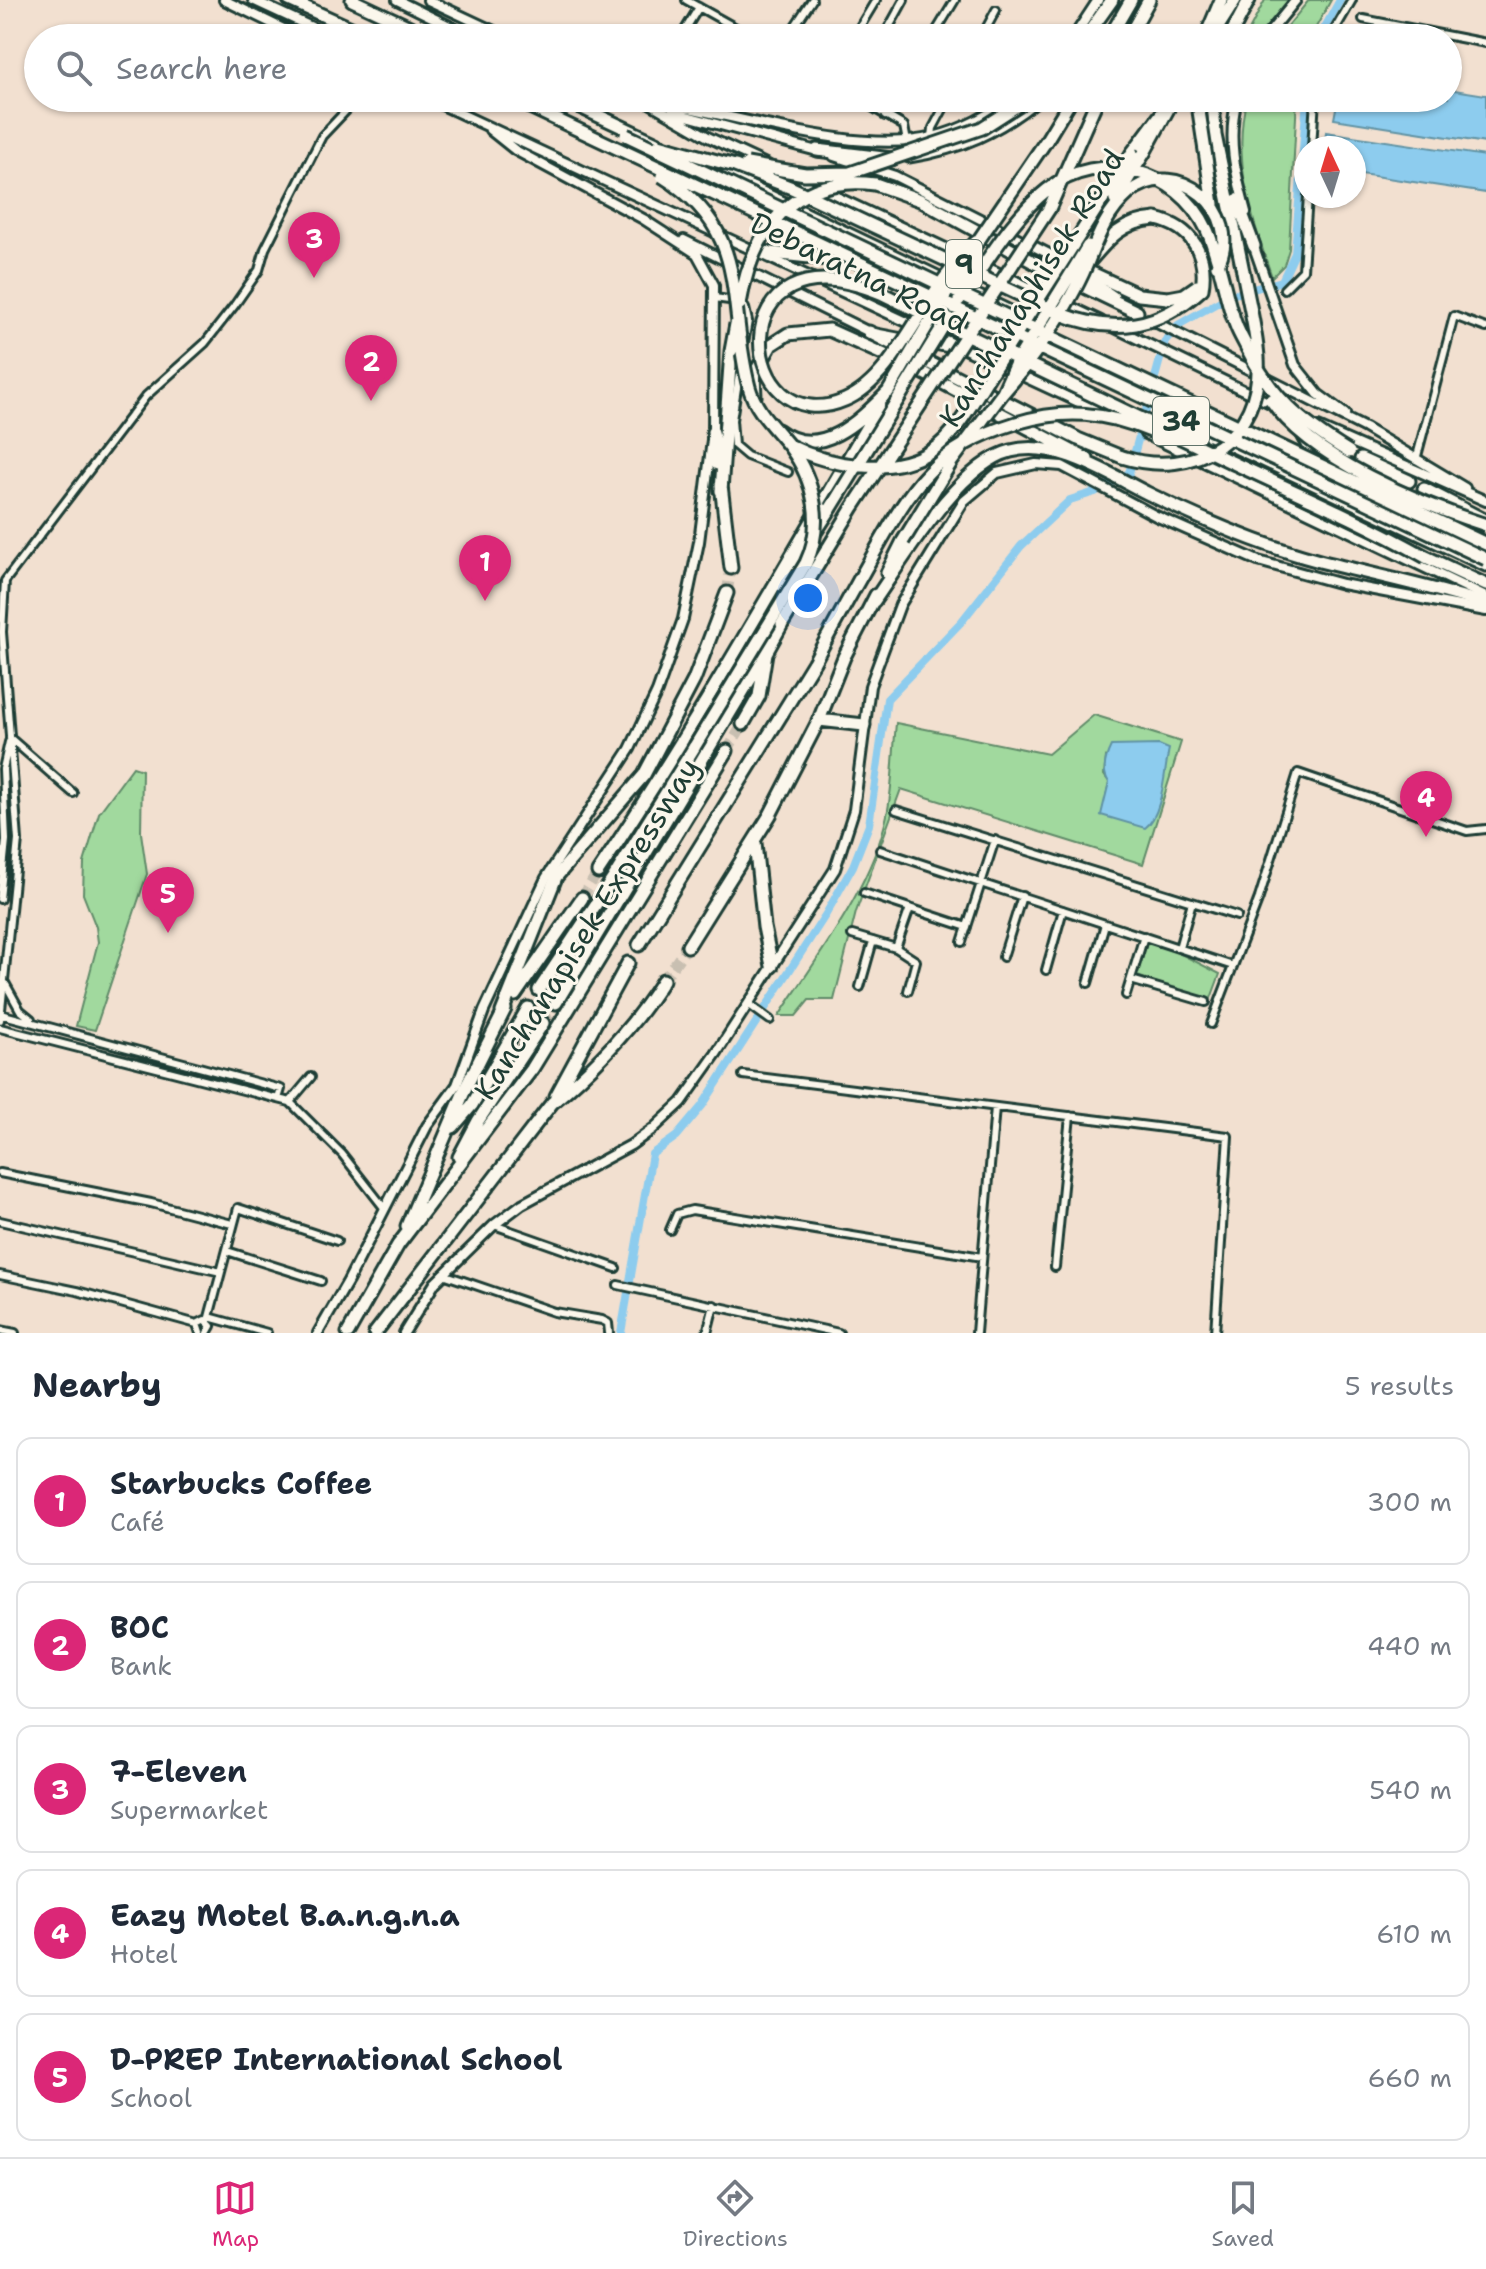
<!DOCTYPE html>
<meta charset="utf-8">
<style>
:root{--surface:#fff;--page:#f6f6f7;--text:#1f2937;--muted:#747a83;--line:#e0e1e3;--accent:#db2777}
body{margin:0;font-family:"Shantell Sans",sans-serif;background:var(--page);color:var(--text)}
.compass{position:absolute;left:1294px;top:136px;width:72px;height:72px;border-radius:50%;background:var(--surface);box-shadow:0 2px 6px #0004;rotate:356deg}
.you{position:absolute;left:808px;top:598px;width:28px;height:28px;margin:-20px;border:6px solid #fff;border-radius:50%;background:#1a73e8;box-shadow:0 0 0 12px #1a73e833}
.badge{display:grid;place-items:center;width:52px;height:52px;border-radius:50%;background:var(--accent);color:#fff;font-size:26px;font-weight:700}
.pin{position:absolute;translate:-50% -66px;filter:drop-shadow(0 2px 4px #0008)}
.pin::after{content:'';position:absolute;top:42px;width:28px;height:24px;background:inherit;clip-path:polygon(0 0,100% 0,50% 100%)}
.list{margin:0;padding:0;list-style:none}
h2{display:flex;justify-content:space-between;align-items:center;height:104px;margin:0;padding:0 32px;font-size:34px}
h2 small{font-size:26px;font-weight:400;color:var(--muted)}
.list li{display:grid;grid-template-columns:52px 1fr auto;gap:24px;align-items:center;box-sizing:border-box;height:128px;margin:0 16px 16px;padding:0 16px;border:2px solid var(--line);border-radius:16px}
.list b{display:block;font-size:30px;white-space:nowrap}
.list p{margin:0;font-size:26px;white-space:nowrap;color:var(--muted)}
.list em{font-size:26px;font-style:normal;color:var(--muted)}
.icon{flex:none;width:44px;height:44px;fill:none;stroke:currentColor;stroke-width:2;stroke-linecap:round;stroke-linejoin:round}
.map{position:relative;flex:none;width:1486px;height:1333px;overflow:hidden}
.search{position:absolute;background:var(--surface);box-shadow:0 2px 6px #0004;left:24px;right:24px;top:24px;height:88px;display:flex;align-items:center;gap:20px;box-sizing:border-box;padding:0 28px;border-radius:44px;color:var(--muted);font-size:30px}
.sheet{height:824px;background:var(--surface)}
nav{display:flex;justify-content:space-around;align-items:center;box-sizing:border-box;height:112px;border-top:2px solid var(--line);background:var(--surface);font-size:22px;color:var(--muted)}
nav a{display:grid;justify-items:center;gap:4px}
nav .on{color:var(--accent)}
.map>svg:first-child{display:block}
</style>
<div class="map">
<svg width="1486" height="1333" viewBox="0 0 1486 1333">
<rect width="100%" height="100%" fill="#f2e0d0"/>
<filter id="ink" filterUnits="userSpaceOnUse"><feTurbulence type="fractalNoise" baseFrequency=".0125" numOctaves="2"/><feDisplacementMap in="SourceGraphic" scale="16" xChannelSelector="R" yChannelSelector="G"/><feConvolveMatrix kernelMatrix="1 2 1 2 8 2 1 2 1" color-interpolation-filters="sRGB"/></filter>
<g filter="url(#ink)">
<path fill="#a1d99e" stroke="#608b69" stroke-width="2" fill-rule="evenodd" d="M 1265,0 L 1299,0 L 1269,38 L 1245,38 Z
M 1309,0 L 1331,0 L 1310,38 L 1278,38 Z
M 1247,98 L 1297,98 L 1289,249 L 1284,265 L 1272,277 C 1252,220 1231,158 1247,98 Z
M 1094,715 L 1181,742 L 1143,864 L 901,789 L 856,912 L 834,1000 L 809,1000 L 796,1016 L 779,1016 C 818,956 872,886 887,815 C 893,786 893,753 896,723 L 1048,754 ZM 1106,757 L 1160,788 L 1161,798 L 1102,815 L 1109,782 L 1104,775 Z
M 133,767 L 142,770 L 141,833 L 147,874 L 95,1030 L 76,1026 L 98,942 L 96,927 L 83,894 L 84,863 L 99,813 Z
M 1147,942 L 1179,953 L 1220,974 L 1210,1001 L 1137,976 Z"/>
<path fill="#8dccee" stroke="#6193a4" stroke-width="2" d="M 1448,89 L 1486,95 L 1486,143 L 1334,119 L 1338,98 L 1448,98 Z
M 1326,132 L 1486,156 L 1486,193 L 1354,173 L 1354,148 L 1324,148 Z
M 1159,745 L 1169,749 C 1164,771 1163,815 1145,828 L 1101,815 L 1109,782 C 1101,771 1105,758 1111,746 Z"/>
<g fill="none" stroke-linecap="round" stroke-linejoin="round">
<path stroke="#8dccee" stroke-width="8" d="M 1319,38 L 1340,0
M 621,1333 L 652,1154 L 677,1136 L 702,1106 L 826,914 L 853,866 L 869,825 L 887,699 L 962,621 L 1021,546 L 1070,500 L 1095,492 L 1129,473 L 1165,341 L 1178,325 L 1231,295 L 1282,281 L 1295,253 L 1307,98"/>
<path stroke="#c8bfb1" stroke-width="11" stroke-dasharray="11 5.5" stroke-linecap="butt" d="M 727,593 L 731,568
M 727,751 L 743,724
M 582,898 L 598,872
M 663,980 L 688,946
M 543,1023 L 556,1003"/>
<g stroke="#1f3d34" stroke-width="12">
<path id="street" d="M 686,0 L 754,38
M 1363,19 L 1486,43
M 680,38 L 699,7
M 787,38 L 812,0
M 853,38 L 876,0
M 883,38 L 904,0
M 932,38 L 955,0
M 981,38 L 996,10
M 1330,38 L 1352,0
M 857,98 L 904,126 L 907,142
M 709,110 L 715,98
M 885,116 L 896,98
M 932,137 L 933,128 L 949,98
M 1312,148 L 1315,98
M 1284,289 L 1303,270 L 1308,196
M 714,298 L 729,300 L 745,308 L 748,321 L 744,343
M 741,362 L 732,420 L 734,445 L 747,456 L 788,472
M 1416,460 L 1454,316 L 1486,328
M 10,738 L 73,793
M 896,810 L 1237,916
M 880,850 L 1233,966
M 864,893 L 967,927
M 0,899 L 6,840 L 3,769 L 9,742
M 852,935 L 896,948
M 962,942 L 995,840
M 1179,948 L 1192,902
M 1003,957 L 1022,896
M 1046,970 L 1063,910
M 1131,980 L 1206,1002
M 5,983 L 20,1010 L 31,1019
M 1088,983 L 1105,924
M 860,987 L 873,941
M 908,991 L 916,961 L 896,948 L 910,908
M 1126,995 L 1144,936
M 748,1004 L 770,1020
M 0,1014 L 281,1089 L 278,1099
M 0,1020 L 18,840 L 2,632 L 5,581 L 146,396 L 205,343 L 234,306 L 259,270 L 265,249 L 322,136 L 358,98
M 1211,1024 L 1259,898 L 1298,773 L 1467,831 L 1486,829
M 0,1028 L 290,1102 L 342,1154 L 385,1209
M 743,1075 L 1228,1136 L 1215,1333
M 290,1102 L 311,1077
M 0,1173 L 151,1203 L 232,1224
M 0,1221 L 221,1272
M 494,1225 L 616,1268
M 670,1230 L 677,1214 L 692,1210 L 982,1257
M 227,1251 L 321,1281
M 1055,1267 L 1070,1116
M 443,1274 L 554,1312 L 602,1320 L 608,1323 L 609,1333
M 0,1275 L 77,1291 L 197,1324
M 618,1285 L 839,1333
M 209,1317 L 267,1333
M 208,1321 L 238,1208 L 337,1241
M 0,1330 L 15,1333
M 200,1333 L 197,1324 L 205,1320 L 211,1326 L 207,1333
M 707,1333 L 714,1305
M 976,1333 L 995,1107"/>
</g>
<g stroke="#1f3d34" stroke-width="14">
<path id="secondary" d="M 224,0 L 302,38
M 253,0 L 335,38
M 397,0 L 474,38
M 428,0 L 509,38
M 1073,38 L 1098,0
M 1265,38 L 1296,0
M 427,98 L 1104,414
M 641,98 L 708,137 L 768,165
M 1237,98 C 1227,140 1235,171 1246,212
M 651,101 C 731,113 857,156 933,137 C 963,130 989,114 1015,98
M 672,112 L 821,152
M 490,130 L 515,150 L 647,221
M 834,156 L 895,176 L 1061,260
M 788,174 L 1101,321
M 684,240 L 869,332 L 952,348
M 1253,244 L 1295,365 L 1318,394 L 1345,414
M 1079,272 L 1114,296
M 1149,319 L 1365,428 L 1465,488
M 1113,327 L 1274,405
M 1318,427 L 1486,501
M 1145,434 L 1486,597
M 318,1333 L 348,1281 L 427,1126 L 457,1085 L 484,1011 L 546,878 L 630,749 L 657,692 L 683,619 L 699,542 L 713,432 L 714,285 L 697,254 L 643,219
M 404,1333 L 435,1283 L 494,1225 L 522,1204 L 631,1145 L 653,1129 L 682,1102 L 716,1054 L 835,869 L 854,810 L 870,686 L 900,605 L 964,501 L 997,473 L 1036,464 L 1062,466 L 1156,516 L 1258,561 L 1342,584 L 1486,611"/>
</g>
<g stroke="#1f3d34" stroke-width="17">
<path id="highway" d="M 289,0 L 373,38
M 352,0 L 433,38
M 1085,38 L 1112,0
M 1109,38 L 1131,0
M 1128,38 L 1149,0
M 1205,38 L 1221,0
M 1211,38 L 1235,0
M 1229,38 L 1249,0
M 561,98 L 665,147
M 1213,98 L 1215,135 L 1243,271
M 1046,141 L 1072,98
M 817,150 L 892,159
M 1132,153 L 1173,98
M 1144,153 L 1168,109
M 681,154 L 1033,323
M 909,156 C 959,148 998,131 1038,98
M 875,184 L 920,200 L 1039,265 L 1137,312
M 1237,200 L 1254,246
M 762,252 L 847,261
M 1057,257 L 1139,295 L 1168,298
M 1089,262 C 1109,238 1123,221 1156,219
M 869,332 L 1078,439 L 1122,457
M 755,397 L 754,375 L 771,345 L 788,334 L 829,330 L 918,370 L 1087,459
M 1174,418 L 1486,565
M 778,430 C 819,462 860,420 888,392
M 713,432 L 717,464
M 1302,433 L 1317,461
M 1361,459 L 1409,481
M 721,485 L 731,568
M 1424,489 L 1486,521
M 721,491 L 731,351
M 1426,557 L 1486,585
M 887,573 L 903,541
M 781,585 L 831,508
M 874,601 C 904,558 959,464 1011,451 C 1056,439 1109,474 1147,493 C 1202,520 1257,544 1316,560 C 1373,575 1430,586 1486,604
M 819,720 L 864,725
M 743,724 L 759,696 L 766,653 L 782,624
M 755,843 L 764,927 L 772,966
M 598,872 C 699,721 787,562 879,406
M 639,945 L 814,662
M 688,946 L 770,815 L 819,720 L 844,657 L 876,595
M 539,990 L 614,877 L 695,746
M 515,995 L 582,898
M 556,1003 L 766,653
M 502,1012 L 556,877 L 644,775 L 694,680 L 727,593
M 556,1096 L 628,963
M 453,1127 L 472,1105 L 528,1008
M 459,1157 L 478,1121 L 543,1023
M 407,1226 L 466,1087 L 505,1009
M 348,1333 L 398,1245 L 532,1069 L 727,751
M 375,1333 L 552,1103 C 595,1067 634,1027 663,980"/>
</g>
<use href="#street" stroke="#fbf7ec" stroke-width="6"/>
<use href="#secondary" stroke="#fbf7ec" stroke-width="8"/>
<use href="#highway" stroke="#fbf7ec" stroke-width="11"/>
<g stroke="#1f3d34" stroke-width="17" stroke-linecap="butt">
<path id="highway-bridge" d="M 511,98 L 1486,559
M 1197,98 L 1213,204
M 626,135 L 1486,544
M 659,145 L 735,166 L 792,188 L 1061,314 C 1115,335 1159,328 1202,289 C 1208,253 1191,227 1156,219
M 747,164 L 805,174 L 850,173 L 982,128 L 1029,98
M 662,176 C 752,232 726,300 749,387 C 756,412 775,428 790,447 C 815,481 824,525 806,563 L 695,746
M 1115,200 L 1144,153
M 976,242 C 967,252 956,262 948,274 C 919,310 889,382 845,400 C 738,446 714,224 883,294 C 998,350 1113,405 1229,461 C 1295,492 1362,521 1426,557
M 974,247 L 1046,141
M 1168,298 L 1184,295 L 1197,286
M 959,300 C 986,264 1011,218 1047,190 C 1099,148 1179,169 1207,230 C 1219,257 1224,290 1233,318
M 740,304 C 752,230 794,174 875,184
M 1232,312 C 1234,324 1240,335 1246,346 C 1271,398 1300,422 1349,452
M 731,351 L 736,324
M 888,392 L 965,262
M 1002,394 C 1031,362 1069,306 1086,266 C 1097,239 1106,213 1129,193 C 1176,153 1246,213 1217,266
M 1271,400 C 1310,458 1420,504 1486,525
M 790,446 C 829,466 891,477 931,451 C 959,433 978,392 997,364 C 1042,294 1087,223 1132,153
M 1122,457 C 1195,480 1263,438 1258,357 C 1256,329 1248,299 1243,271
M 831,508 L 948,318
M 903,541 L 952,461 L 1002,394 L 1016,363 L 1088,246
M 782,624 L 853,507 L 1049,209 L 1098,98
M 814,662 C 833,626 853,591 873,555 C 913,484 935,448 1016,423 C 1065,408 1106,412 1153,432"/>
</g>
<use href="#highway-bridge" stroke="#fbf7ec" stroke-width="11"/>
</g>
</g>
<g text-anchor="middle" stroke-width="6" stroke-linejoin="round" paint-order="stroke">
<g fill="#fbf7ec" stroke="#61756b" stroke-width="2">
<rect x="946" y="240" width="36" height="48" rx="6"/>
<rect x="1153" y="397" width="56" height="48" rx="6"/>
</g>
<g font-size="28" font-weight="bold" fill="#1f3d34">
<text x="964" y="274">9</text>
<text x="1181" y="431">34</text>
</g>
<g font-size="30" fill="#1f3d34" stroke="#fbf7ec">
<text transform="translate(859 273) rotate(26)" y="10">Debaratna Road</text>
<text transform="translate(1032 288) rotate(-58)" y="10">Kanchanaphisek Road</text>
<text transform="translate(587 929) rotate(-58)" y="10">Kanchanapisek Expressway</text>
</g>
</g>
</svg>
<svg class="compass" viewBox="-18 -18 36 36"><path d="M0-13l5 13h-10z" fill="#e53935"/><path d="M0 13l5-13h-10z" fill="#747a83"/></svg>
<div class="you"></div>
<div class="pin badge" style="left:485px;top:601px">1</div>
<div class="pin badge" style="left:371px;top:401px">2</div>
<div class="pin badge" style="left:314px;top:278px">3</div>
<div class="pin badge" style="left:1426px;top:837px">4</div>
<div class="pin badge" style="left:168px;top:933px">5</div>
<div class="search"><svg class="icon" aria-label="search" viewBox="0 0 24 24"><circle cx="10" cy="10" r="6"/><path d="M15 15l6 6"/></svg>Search here</div>
</div>
<section class="sheet">
<h2>Nearby<small>5 results</small></h2>
<ul class="list">
<li><span class="badge">1</span><div><b>Starbucks Coffee</b><p>Café</p></div><em>300 m</em></li>
<li><span class="badge">2</span><div><b>BOC</b><p>Bank</p></div><em>440 m</em></li>
<li><span class="badge">3</span><div><b>7-Eleven</b><p>Supermarket</p></div><em>540 m</em></li>
<li><span class="badge">4</span><div><b>Eazy Motel B.a.n.g.n.a</b><p>Hotel</p></div><em>610 m</em></li>
<li><span class="badge">5</span><div><b>D-PREP International School</b><p>School</p></div><em>660 m</em></li>
</ul>
</section>
<nav>
<a class="on"><svg class="icon" aria-label="map" viewBox="0 0 24 24"><path d="M3 6l6-2 6 2 6-2v14l-6 2-6-2-6 2zM9 4v14M15 6v14"/></svg>Map</a>
<a><svg class="icon" aria-label="directions" viewBox="0 0 24 24"><path d="M12 3l9 9-9 9-9-9zM9 14v-3h6M13 9l2 2-2 2"/></svg>Directions</a>
<a><svg class="icon" aria-label="saved" viewBox="0 0 24 24"><path d="M7 4h10v16l-5-4-5 4z"/></svg>Saved</a>
</nav>
